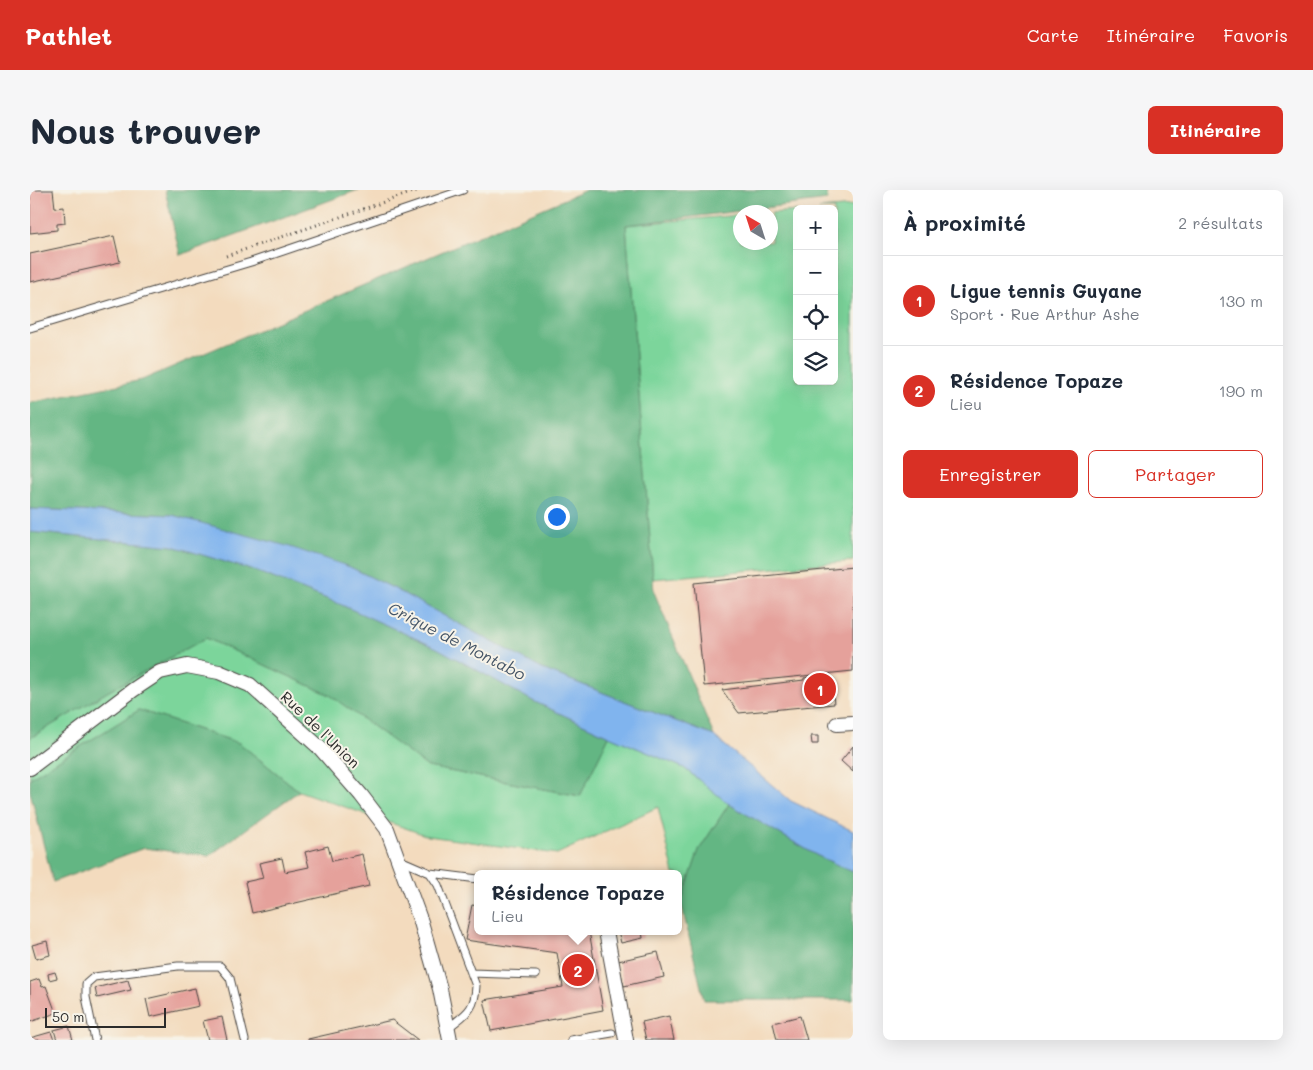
<!DOCTYPE html>
<html lang="fr">
<meta charset="utf-8">
<style>
:root{--surface:#fff;--page:#f6f6f7;--text:#1f2937;--muted:#747a83;--line:#e0e1e3;--accent:#d93025}
body{margin:0;font-family:Mali,sans-serif;background:var(--page);color:var(--text)}
.controls{position:absolute;right:15px;top:15px;display:grid;overflow:hidden;border-radius:8px;box-shadow:0 5px 20px #0002}
.controls button{width:45px;height:45px;display:grid;place-items:center;padding:0;border:0;border-bottom:1px solid var(--line);background:var(--surface);color:var(--text);font:25px sans-serif}
.compass{position:absolute;left:703px;top:15px;width:45px;height:45px;border-radius:50%;background:var(--surface);box-shadow:0 5px 20px #0002;rotate:321deg}
.scale{position:absolute;left:15px;bottom:12px;width:121px;box-sizing:border-box;padding-left:5px;border:2px solid #2b2b2b;border-top:0;font-size:14px;line-height:18px;white-space:nowrap;color:#2b2b2b;-webkit-text-stroke:4px #f7f3e8;paint-order:stroke}
.you{position:absolute;left:526px;top:326px;width:18px;height:18px;margin:-12px;border:4px solid #fff;border-radius:50%;background:#1a73e8;box-shadow:0 0 0 8px #1a73e833}
.badge{display:grid;place-items:center;width:32px;height:32px;border-radius:50%;background:var(--accent);color:#fff;font-size:16px;font-weight:700}
.pin{position:absolute;translate:-50% -50%;border:2px solid #fff;box-shadow:0 1px 5px #0006}
.popup{position:absolute;left:444px;top:680px;width:208px;height:65px;box-sizing:border-box;display:grid;place-content:center;border-radius:8px;background:var(--surface);filter:drop-shadow(0 1px 4px #0005);font-size:16px;white-space:nowrap;color:var(--muted)}
.popup b{font-size:19px;color:var(--text)}
.popup::after{content:'';position:absolute;left:50%;top:100%;margin-left:-10px;border:10px solid transparent;border-top-color:var(--surface)}
.list{margin:0;padding:0;list-style:none}
h2{display:flex;justify-content:space-between;align-items:center;height:65px;margin:0;padding:0 20px;font-size:21px}
h2 small{font-size:16px;font-weight:400;color:var(--muted)}
.list li{display:grid;grid-template-columns:32px 1fr auto;gap:15px;align-items:center;box-sizing:border-box;height:90px;padding:0 20px;border-top:1px solid var(--line)}
.list b{display:block;font-size:19px;white-space:nowrap}
.list p{margin:0;font-size:16px;white-space:nowrap;color:var(--muted)}
.list em{font-size:16px;font-style:normal;color:var(--muted)}
.actions{display:flex;gap:10px;padding:15px 20px}
.actions a{flex:1;padding:11px 0;border:1px solid var(--accent);border-radius:8px;text-align:center;font-size:18px;color:var(--accent)}
.actions .main{background:var(--accent);color:#fff}
.icon{flex:none;width:28px;height:28px;fill:none;stroke:currentColor;stroke-width:2;stroke-linecap:round;stroke-linejoin:round}
.map{position:relative;flex:none;width:823px;height:850px;overflow:hidden;border-radius:8px}
header{display:flex;align-items:center;gap:30px;box-sizing:border-box;height:70px;padding:0 25px;background:var(--accent);color:#fff}
header strong{font-size:24px}
nav{display:flex;gap:28px;margin-inline-start:auto;font-size:18px}
.intro{display:flex;align-items:center;justify-content:space-between;box-sizing:border-box;height:120px;padding:0 30px}
h1{margin:0;font-size:35px}
.button{padding:12px 22px;border-radius:8px;background:var(--accent);color:#fff;font-size:18px;font-weight:700}
main{display:flex;gap:30px;padding:0 30px}
aside{flex:1;background:var(--surface);border-radius:8px;box-shadow:0 5px 20px #0002}
.map>svg:first-child{display:block}
</style>
<header>
<strong>Pathlet</strong>
<nav><a>Carte</a><a>Itinéraire</a><a>Favoris</a></nav>
</header>
<div class="intro"><h1>Nous trouver</h1><a class="button">Itinéraire</a></div>
<main>
<div class="map">
<svg width="823" height="850" viewBox="0 0 823 850">
<rect width="100%" height="100%" fill="#f7f3e8"/>
<filter id="ink" filterUnits="userSpaceOnUse"><feTurbulence type="fractalNoise" baseFrequency=".02" numOctaves="2"/><feDisplacementMap in="SourceGraphic" scale="10" xChannelSelector="R" yChannelSelector="G"/><feConvolveMatrix kernelMatrix="1 2 1 2 8 2 1 2 1" color-interpolation-filters="sRGB"/></filter>
<filter id="wash" filterUnits="userSpaceOnUse"><feTurbulence type="fractalNoise" baseFrequency=".0096" numOctaves="4" result="noise"/><feDisplacementMap in="SourceGraphic" scale="20" xChannelSelector="R" yChannelSelector="G"/><feGaussianBlur stdDeviation="1.12" result="paint"/><feColorMatrix in="noise" values="0 0 0 0 0 0 0 0 0 0 0 0 0 0 0 0 0 1.4 0 .05"/><feComposite in="paint" operator="in"/></filter>
<g filter="url(#wash)">
<rect width="100%" height="100%" fill="#f3dbbe"/>
<path fill="#7bd59b" stroke="#538063" d="M 823,16 L 823,371 L 623,389 L 596,35 L 710,25 L 711,52 L 741,52 L 741,23 L 767,21 L 767,191 L 804,191 L 804,19 L 789,19 Z
M 176,448 L 300,505 L 398,577 L 550,606 L 579,546 L 654,578 L 699,614 L 669,660 L 651,713 L 648,702 L 648,684 L 644,684 L 628,617 L 527,664 L 398,646 L 269,601 L 209,553 L 109,520 L 0,588 L 0,548 L 79,501 Z"/>
<path fill="#64b683" stroke="#487057" d="M 135,0 L 328,0 L 150,65 Z
M 556,0 L 796,0 L 798,10 L 596,35 L 624,402 L 684,546 L 512,479 L 365,399 L 320,377 L 142,325 L 0,319 L 0,213 L 112,190 Z
M 0,342 L 143,356 L 225,381 L 305,412 L 407,458 L 503,511 L 579,546 L 550,606 L 398,577 L 300,505 L 176,448 L 79,501 L 0,548 Z
M 109,520 L 209,553 L 269,601 L 179,666 L 114,658 L 23,692 L 0,601 L 0,588 Z
M 699,614 L 786,665 L 823,682 L 823,810 L 674,810 L 651,713 L 669,660 Z"/>
<path fill="#80b4ee" stroke="#56708c" d="M 0,319 L 142,325 L 257,356 L 320,377 L 365,399 L 512,479 L 684,546 L 761,611 L 823,641 L 823,682 L 786,665 L 699,614 L 654,578 L 579,546 L 503,511 L 407,458 L 305,412 L 225,381 L 143,356 L 0,342 Z"/>
<g id="blocks">
<path fill="#e5a19b" d="M 0,0 L 23,0 L 25,18 L 34,17 L 35,33 L 27,34 L 27,40 L 0,43 Z
M 84,46 L 90,72 L 0,92 L 0,64 Z
M 823,377 L 823,481 L 674,496 L 664,393 Z
M 801,485 L 804,514 L 709,523 L 692,500 L 774,490 L 774,488 Z
M 781,546 L 788,546 L 788,554 L 782,554 Z
M 823,556 L 823,582 L 811,571 Z
M 298,656 L 302,671 L 332,664 L 339,696 L 222,723 L 215,692 L 233,688 L 229,673 L 252,668 L 255,682 L 279,677 L 275,662 Z
M 442,715 L 448,716 L 448,741 L 559,741 L 573,820 L 461,841 L 454,810 L 533,797 L 527,763 L 435,750 Z
M 588,741 L 612,741 L 613,748 L 591,753 Z
M 17,751 L 20,765 L 6,769 L 2,755 Z
M 628,762 L 634,787 L 594,796 L 588,771 Z
M 25,782 L 27,788 L 19,790 L 18,784 Z
M 9,789 L 12,797 L 16,796 L 26,823 L 0,832 L 0,792 Z
M 98,790 L 101,800 L 67,808 L 65,798 Z
M 165,798 L 169,816 L 120,827 L 116,809 Z
M 639,826 L 644,850 L 616,850 L 612,832 Z
M 770,826 L 777,850 L 747,850 L 743,833 Z
M 192,827 L 197,850 L 178,850 L 173,831 Z
M 362,830 L 388,850 L 278,850 L 278,849 Z
M 39,836 L 43,850 L 27,850 L 24,840 Z
M 21,842 L 24,850 L 0,850 L 0,848 Z"/>
</g>
</g>
<g filter="url(#ink)">
<use href="#blocks" fill-opacity="0" stroke="#494541" stroke-width="1"/>
<g fill="none" stroke-linecap="round" stroke-linejoin="round">
<g stroke="#494541" stroke-width="9">
<path id="lane" d="M 0,138 L 221,72 L 433,0
M 370,670 L 400,683 L 408,695 L 446,796 C 445,821 435,824 418,838
M 400,683 L 448,689
M 441,783 L 506,785
M 65,850 L 56,807 L 56,794 L 64,787 L 148,776 L 190,776 L 200,788 L 215,850
M 541,850 L 582,843"/>
</g>
<g stroke="#494541" stroke-width="16">
<path id="street" d="M 807,534 L 823,533
M 0,578 L 103,500 L 130,482 L 157,476 L 189,482 L 220,495 L 290,558 L 331,605 L 357,639 L 391,732 L 410,799 L 420,850
M 576,741 L 596,850"/>
</g>
<path stroke="#494541" stroke-width="3" stroke-dasharray="1 4" stroke-linecap="butt" d="M 196,66 L 389,0"/>
<use href="#lane" stroke="#fff" stroke-width="7"/>
<use href="#street" stroke="#fff" stroke-width="14"/>
</g>
</g>
<g text-anchor="middle" stroke-width="4" stroke-linejoin="round" paint-order="stroke">
<g font-size="15" fill="#2b2b2b" stroke="#f7f3e8">
<text transform="translate(290 540) rotate(44)" y="5">Rue de l'Union</text>
</g>
<g font-size="16" font-style="italic" fill="#445466" stroke="#f7f3e8">
<text transform="translate(427 451) rotate(27)" y="6">Crique de Montabo</text>
</g>
</g>
</svg>
<div class="controls">
<button>+</button>
<button>−</button>
<button><svg class="icon" aria-label="locate" viewBox="0 0 24 24"><circle cx="12" cy="12" r="6"/><path d="M12 2v4M12 18v4M2 12h4M18 12h4"/></svg></button>
<button><svg class="icon" aria-label="layers" viewBox="0 0 24 24"><path d="M12 4l9 5-9 5-9-5zM3 14l9 5 9-5"/></svg></button>
</div>
<svg class="compass" viewBox="-18 -18 36 36"><path d="M0-13l5 13h-10z" fill="#e53935"/><path d="M0 13l5-13h-10z" fill="#747a83"/></svg>
<div class="scale">50 m</div>
<div class="you"></div>
<div class="pin badge" style="left:790px;top:499px">1</div>
<div class="pin badge" style="left:548px;top:780px">2</div>
<div class="popup"><b>Résidence Topaze</b>Lieu</div>
</div>
<aside>
<h2>À proximité<small>2 résultats</small></h2>
<ul class="list">
<li><span class="badge">1</span><div><b>Ligue tennis Guyane</b><p>Sport · Rue Arthur Ashe</p></div><em>130 m</em></li>
<li><span class="badge">2</span><div><b>Résidence Topaze</b><p>Lieu</p></div><em>190 m</em></li>
</ul>
<div class="actions"><a class="main">Enregistrer</a><a>Partager</a></div>
</aside>
</main>
